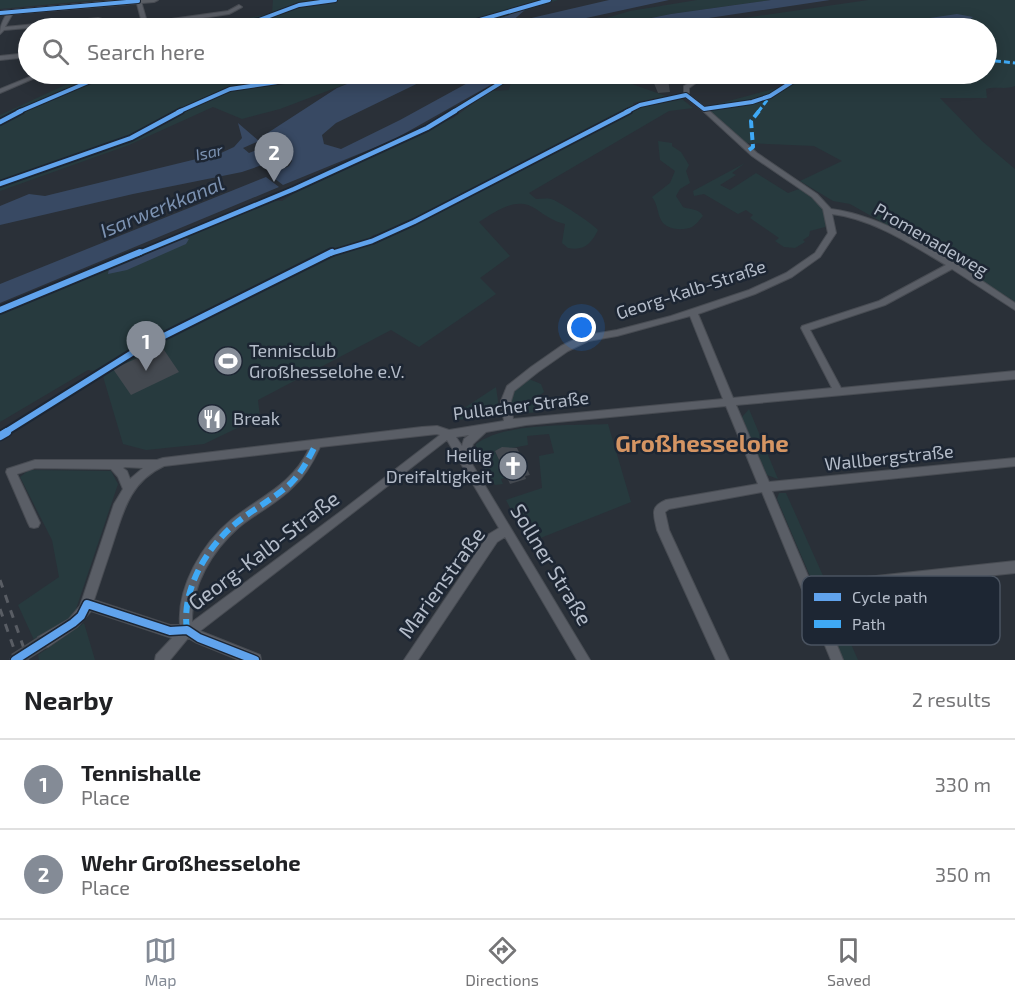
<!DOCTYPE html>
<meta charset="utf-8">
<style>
:root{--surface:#fff;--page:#f2f2f2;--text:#202124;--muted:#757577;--line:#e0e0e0;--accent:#848b96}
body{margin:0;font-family:"Exo 2",sans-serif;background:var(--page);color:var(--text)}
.you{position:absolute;left:582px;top:328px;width:21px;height:21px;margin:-15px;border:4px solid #fff;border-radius:50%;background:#1a73e8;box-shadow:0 0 0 9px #1a73e833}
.badge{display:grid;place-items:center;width:39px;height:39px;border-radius:50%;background:var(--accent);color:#fff;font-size:20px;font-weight:700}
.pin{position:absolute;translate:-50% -50px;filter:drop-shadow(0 2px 3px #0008)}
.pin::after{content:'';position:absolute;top:32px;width:21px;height:18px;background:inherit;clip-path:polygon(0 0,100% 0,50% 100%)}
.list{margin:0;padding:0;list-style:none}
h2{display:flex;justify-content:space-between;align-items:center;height:78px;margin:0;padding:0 24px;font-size:26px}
h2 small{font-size:20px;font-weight:400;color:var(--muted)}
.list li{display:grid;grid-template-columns:39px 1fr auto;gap:18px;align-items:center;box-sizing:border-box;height:90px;padding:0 24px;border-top:2px solid var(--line)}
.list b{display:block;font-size:22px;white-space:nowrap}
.list p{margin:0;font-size:20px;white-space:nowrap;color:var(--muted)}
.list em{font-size:20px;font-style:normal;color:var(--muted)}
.icon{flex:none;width:33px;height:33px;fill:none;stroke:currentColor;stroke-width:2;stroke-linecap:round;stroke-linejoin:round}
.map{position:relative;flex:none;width:1015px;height:660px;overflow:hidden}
.search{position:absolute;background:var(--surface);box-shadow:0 3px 15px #0003;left:18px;right:18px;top:18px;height:66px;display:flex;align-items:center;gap:15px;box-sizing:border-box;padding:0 21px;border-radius:33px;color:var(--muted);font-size:22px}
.sheet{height:258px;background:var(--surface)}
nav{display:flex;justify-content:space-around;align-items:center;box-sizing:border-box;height:84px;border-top:2px solid var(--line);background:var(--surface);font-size:16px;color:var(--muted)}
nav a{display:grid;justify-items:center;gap:3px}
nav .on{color:var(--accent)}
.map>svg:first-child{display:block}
</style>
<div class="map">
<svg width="1015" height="660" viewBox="0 0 1015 660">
<rect width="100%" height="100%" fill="#2a3038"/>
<path fill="#273a3e" d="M 0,0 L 97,0 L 0,9 Z
M 273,0 L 558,0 L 472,28 L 202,28 L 272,13 Z
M 697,0 L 771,0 L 671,14 L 602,28 L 573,28 L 630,11 Z
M 868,0 L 1015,0 L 1015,86 C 1006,90 996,86 986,89 L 987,98 L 940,98 L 982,141 L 1015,169 L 1015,302 L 956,264 L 850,204 L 833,201 L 800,181 L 842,161 L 814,146 L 744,143 L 706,107 L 810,79 L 800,74 L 986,74 L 986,28 L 675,28 Z
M 89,74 L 372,74 L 280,109 L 242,119 L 213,107 L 129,145 L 0,191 L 0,115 Z
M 522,74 L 623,74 L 626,82 L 666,96 L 633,103 L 635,107 L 385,234 L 373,235 L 370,239 L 335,250 L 93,371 L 88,370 L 0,422 L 0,312 L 265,200 L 282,201 L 296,192 L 295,189 L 453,118 L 491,91 L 509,90 L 512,78 Z
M 682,99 L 693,108 L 669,111 L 529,193 L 536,199 C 541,199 546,198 551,199 C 557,200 593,224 598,230 C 591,244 584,251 568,248 L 562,243 L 565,224 C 553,221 546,216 536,209 C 517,195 495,212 479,222 L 510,256 L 480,278 L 496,294 L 419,347 L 391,330 L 258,400 L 260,417 L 204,444 L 146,450 L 123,444 L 102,373 L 204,319 L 328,256 L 330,257 L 348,248 L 378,240 L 451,206 L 637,108 Z
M 658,141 L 672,143 L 672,146 L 681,152 L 689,165 L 686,171 L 690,183 L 680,189 L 676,196 L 683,207 C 690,210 699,208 703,216 C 699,220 697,224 692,227 C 683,231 666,230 661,220 C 657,212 658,205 652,197 L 670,183 L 675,171 L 660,160 Z
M 745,163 L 732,173 L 736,175 L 720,185 L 730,190 L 756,173 L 788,193 L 799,189 C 812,197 831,210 825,227 L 810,231 L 809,236 L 803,240 L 805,242 L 795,248 L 784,247 L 775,241 L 779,238 L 750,218 L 753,215 L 746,210 L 738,214 L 704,194 L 694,196 L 693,191 Z
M 529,379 L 541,384 L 544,392 L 538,397 L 542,412 L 510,414 C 508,392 510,391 529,379 Z
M 496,387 L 500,415 L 458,420 L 455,414 Z
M 749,409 L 778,479 L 767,475 L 742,417 Z
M 608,424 L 631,502 L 528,543 L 506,500 L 542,488 L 539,456 L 554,453 L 549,434 L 527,436 L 528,445 L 495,451 L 507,477 L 501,479 L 503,484 L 495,485 L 475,454 L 476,444 C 505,422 572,426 608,424 Z
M 29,470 L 111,471 L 118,484 L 74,615 L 34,640 L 18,605 L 59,577 L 52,540 L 20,477 Z
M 779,493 L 786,493 L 824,578 L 810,576 L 777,499 Z
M 823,596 L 830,596 L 858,660 L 843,660 L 818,603 Z
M 84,623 L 95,660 L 39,660 L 38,655 Z"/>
<path fill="#384963" d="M 609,0 L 669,0 L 577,20 L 552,28 L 472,28 L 526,9 L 510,23 Z
M 771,0 L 830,0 L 642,28 L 602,28 L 671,14 Z
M 957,14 L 973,17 L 969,20 C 942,24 916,29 889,24 Z
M 372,74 L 437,74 L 336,123 L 322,135 L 324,144 L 341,149 L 400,120 L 484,74 L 510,74 L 393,140 L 283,185 L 270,175 L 289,166 L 292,161 L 288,156 L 242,172 L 133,194 L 0,225 L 0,206 L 29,194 L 45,196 L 221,153 L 234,147 L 242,138 L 238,123 L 259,141 L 243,148 L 249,153 L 264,147 L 260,142 L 266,134 L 337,88 Z
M 266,177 L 279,187 L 0,303 L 0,284 Z
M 182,237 L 189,239 L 186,244 L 127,270 L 108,274 L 109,268 Z"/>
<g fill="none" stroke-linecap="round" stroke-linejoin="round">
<path stroke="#384963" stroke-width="1.5" d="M 816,28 L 889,24"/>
</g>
<path fill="#444950" d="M 626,74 L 667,74 L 670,92 L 658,93 L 653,81 L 627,81 Z
M 162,347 L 179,372 L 131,395 L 113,369 Z
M 502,447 L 517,448 L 530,475 L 525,476 L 526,479 L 510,484 L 495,451 Z"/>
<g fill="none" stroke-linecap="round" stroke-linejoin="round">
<g stroke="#484c53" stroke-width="2">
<path id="minor" d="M 136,0 L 141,1 L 147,22 L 150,22 L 228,11 L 239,5 L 242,7 L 229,14 L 150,26 L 142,23 Z
M 10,11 L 13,13 L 5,27 L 98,18 L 106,20 L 109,28 L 104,28 L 102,22 L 98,22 L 4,30 L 0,34 C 0,26 4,16 10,11 Z
M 28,53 L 28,57 L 0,60 L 0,56 Z
M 37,74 L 44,74 L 0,93 L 0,89 Z
M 697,78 L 700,80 L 689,88 L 689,95 L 706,108 L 757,153 L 817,194 L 831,209 C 894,217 962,268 1015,303 L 1015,310 L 952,269 L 885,305 L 810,330 L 841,388 L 1015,371 L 1015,379 L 736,405 L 769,482 L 1015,458 L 1015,466 L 772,491 L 811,583 L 1015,561 L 1015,573 L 816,594 L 843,660 L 831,660 L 762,492 L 669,509 L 665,512 L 669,530 L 729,660 L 716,660 L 657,530 C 654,515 649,507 666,500 L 758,484 L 726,406 L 526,425 L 486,432 L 473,444 L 469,459 L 590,660 L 577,660 L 505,537 L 497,542 L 418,660 L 404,660 L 489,534 L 499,528 L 447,440 L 200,631 L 260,655 L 261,660 L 239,660 L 195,642 L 188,638 L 170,660 L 155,660 L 156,655 L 172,638 L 91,611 L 77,627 L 48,647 L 43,648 L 38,647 L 37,642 L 38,637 L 69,619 L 80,606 L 114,504 L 123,489 L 118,477 L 111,469 L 35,468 L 17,474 L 40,523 L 38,527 L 34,528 L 30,527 L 28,523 L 6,472 L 7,469 L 35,460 L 157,460 L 163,458 L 422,427 L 437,426 L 449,430 L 504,421 L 501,401 L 507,386 L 531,367 L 561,346 L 582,336 L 617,330 L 671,316 L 749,290 L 786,273 L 815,253 L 828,233 L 823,209 L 812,197 L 752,156 L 702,110 L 684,96 L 684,86 ZM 832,214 C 873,219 910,244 946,265 L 879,301 L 802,326 L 801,328 L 832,388 L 733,398 L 698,314 L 755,294 L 792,277 L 820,257 L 836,233 ZM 690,316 L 723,399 L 513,419 L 511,401 L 514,391 L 538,372 L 568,351 L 588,341 L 617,336 ZM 437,434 L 440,435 L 344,509 L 192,622 C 191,586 212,551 238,528 C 256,513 278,503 294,486 C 306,475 313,462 320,447 ZM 469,435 L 464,439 L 462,446 L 456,437 ZM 309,449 C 292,485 260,497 231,520 C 202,544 177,587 180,625 L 170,625 L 94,600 C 100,582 106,564 112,546 C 123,513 129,482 164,466 ZM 123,468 L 125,467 L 143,468 L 130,479 L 127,471 Z"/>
</g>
<g stroke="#484c53" stroke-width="2">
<path id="secondary" d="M 127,0 L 158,0 L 154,2 L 0,15 L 0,11 Z"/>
</g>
<use href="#minor" fill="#5a5e66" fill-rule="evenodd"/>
<use href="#secondary" fill="#595d64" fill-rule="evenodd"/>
<path stroke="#595d64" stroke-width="1.5" d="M 0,11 L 122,0"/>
<path stroke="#595d64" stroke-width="3" stroke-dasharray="8 8" stroke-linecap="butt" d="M 0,580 L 28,660
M 0,609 L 18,660"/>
<g stroke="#484c53" stroke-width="14" stroke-linecap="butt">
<path id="minor-bridge" d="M 15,660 L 43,642"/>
</g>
<use href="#minor-bridge" stroke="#5a5e66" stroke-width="11"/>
<path stroke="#3fa9f5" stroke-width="3" stroke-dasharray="6 3" stroke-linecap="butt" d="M 143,28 L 145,23
M 986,60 L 1015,63
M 758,112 L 768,99"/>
<path stroke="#3fa9f5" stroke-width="4" stroke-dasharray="8 4" stroke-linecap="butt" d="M 749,150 L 753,147 L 751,121 L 759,111"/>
<path stroke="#3fa9f5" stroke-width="6" stroke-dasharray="11 6" stroke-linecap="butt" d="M 187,630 C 181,591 206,548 235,524 C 253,509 274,499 291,483 C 302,472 309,458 316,444"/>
<g stroke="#1d2633" stroke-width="6">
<path id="cycleway-far3" d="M 0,13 L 138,1
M 222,28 L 259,20 L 299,5 L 335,0
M 452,28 L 549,0
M 18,112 L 107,74
M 178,112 L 230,89 L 332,74
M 453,112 L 515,74
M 626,112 L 640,105 L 686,95 L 704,109 L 752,102 L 770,96 L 795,80 L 834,74"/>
</g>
<g stroke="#1d2633" stroke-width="8">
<path id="cycleway-far2" d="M 0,122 L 21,111
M 0,184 L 131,138 L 181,111
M 137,254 L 294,189 L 427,128 L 455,111
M 329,254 L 372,241 L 414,222 L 629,111"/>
</g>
<g stroke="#1d2633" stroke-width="10">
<path id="cycleway-far1" d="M 0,310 L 140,252
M 4,433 L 140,348 L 332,252"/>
</g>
<g stroke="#1d2633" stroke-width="11">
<path id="cycleway" d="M 0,436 L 7,432
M 15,660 L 73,623 L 81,616 L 87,604 L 170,631 L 187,630 L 199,638 L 255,660"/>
</g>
<use href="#cycleway-far3" stroke="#60a3ed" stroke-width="4"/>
<use href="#cycleway-far2" stroke="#60a3ed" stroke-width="4.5"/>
<use href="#cycleway-far1" stroke="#60a3ed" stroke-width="6"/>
<use href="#cycleway" stroke="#60a3ed" stroke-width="8"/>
</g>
<defs>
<g id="stadium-disc" transform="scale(1.5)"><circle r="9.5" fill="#848b96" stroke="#1d2633"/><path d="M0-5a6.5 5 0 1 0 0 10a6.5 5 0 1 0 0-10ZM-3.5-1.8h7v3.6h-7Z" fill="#fff"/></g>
<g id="restaurant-disc" transform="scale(1.5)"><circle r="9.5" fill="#848b96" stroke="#1d2633"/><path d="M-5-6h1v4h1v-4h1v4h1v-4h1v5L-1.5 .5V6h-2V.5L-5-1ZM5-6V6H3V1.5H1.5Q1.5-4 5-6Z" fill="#fff"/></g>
<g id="church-disc" transform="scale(1.5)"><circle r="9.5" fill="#848b96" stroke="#1d2633"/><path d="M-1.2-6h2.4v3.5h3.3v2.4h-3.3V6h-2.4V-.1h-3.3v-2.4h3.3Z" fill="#fff"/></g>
</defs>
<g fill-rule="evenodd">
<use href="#stadium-disc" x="228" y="361"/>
<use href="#restaurant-disc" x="212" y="419"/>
<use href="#church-disc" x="513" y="466"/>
</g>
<g text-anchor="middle" stroke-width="5" stroke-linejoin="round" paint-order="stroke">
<g font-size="16" font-style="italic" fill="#7c92b1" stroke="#1d2633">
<text transform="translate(209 152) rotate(-12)" y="6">Isar</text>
</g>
<g font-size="18" fill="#b4bcc9" stroke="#1d2633">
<text transform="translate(931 240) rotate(30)" y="6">Promenadeweg</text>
<text transform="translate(691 290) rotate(-18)" y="6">Georg-Kalb-Straße</text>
<text transform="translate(521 406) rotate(-7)" y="6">Pullacher Straße</text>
<text transform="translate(889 458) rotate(-6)" y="6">Wallbergstraße</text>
</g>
<g font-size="18" fill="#b4bcc9" stroke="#1d2633" text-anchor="start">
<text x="249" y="357">Tennisclub<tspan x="249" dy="21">Großhesselohe e.V.</tspan></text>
<text x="233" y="425">Break</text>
<text x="492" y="462" text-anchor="end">Heilig<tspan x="492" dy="21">Dreifaltigkeit</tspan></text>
</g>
<g font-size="20" font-style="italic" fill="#7c92b1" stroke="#1d2633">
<text transform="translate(162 207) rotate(-22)" y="7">Isarwerkkanal</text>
</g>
<g font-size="21" fill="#b4bcc9" stroke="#1d2633">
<text transform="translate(264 551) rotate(-37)" y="7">Georg-Kalb-Straße</text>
<text transform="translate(551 565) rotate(59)" y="7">Sollner Straße</text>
<text transform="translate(442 583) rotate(-54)" y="7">Marienstraße</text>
</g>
<g font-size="24" font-weight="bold" fill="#d59563" stroke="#1d2633">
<text x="702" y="452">Großhesselohe</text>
</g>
</g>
<rect x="802" y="576" width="198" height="69" rx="9" fill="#1d2633" stroke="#4a5360" stroke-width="1.5"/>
<rect x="814" y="593" width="27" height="8" fill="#60a3ed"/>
<rect x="814" y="620" width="27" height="8" fill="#3fa9f5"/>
<g font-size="16" fill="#b4bcc9">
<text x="852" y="603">Cycle path</text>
<text x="852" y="630">Path</text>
</g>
</svg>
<div class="you"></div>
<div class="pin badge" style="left:146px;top:371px">1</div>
<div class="pin badge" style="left:274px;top:182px">2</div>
<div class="search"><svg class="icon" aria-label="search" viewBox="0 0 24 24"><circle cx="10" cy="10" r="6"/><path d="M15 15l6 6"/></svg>Search here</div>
</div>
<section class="sheet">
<h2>Nearby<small>2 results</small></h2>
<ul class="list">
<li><span class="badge">1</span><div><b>Tennishalle</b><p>Place</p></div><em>330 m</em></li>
<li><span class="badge">2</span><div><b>Wehr Großhesselohe</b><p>Place</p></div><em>350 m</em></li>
</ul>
</section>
<nav>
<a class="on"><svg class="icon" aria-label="map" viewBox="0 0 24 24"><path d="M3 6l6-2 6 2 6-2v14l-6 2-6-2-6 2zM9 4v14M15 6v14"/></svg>Map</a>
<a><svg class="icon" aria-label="directions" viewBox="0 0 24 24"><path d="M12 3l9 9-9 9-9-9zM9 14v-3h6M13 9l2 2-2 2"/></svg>Directions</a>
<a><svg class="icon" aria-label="saved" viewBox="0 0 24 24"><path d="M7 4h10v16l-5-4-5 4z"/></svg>Saved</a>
</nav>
